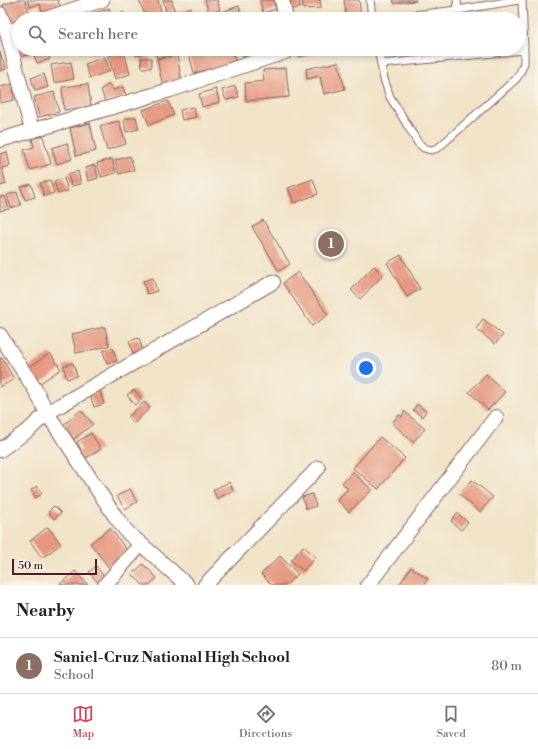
<!DOCTYPE html>
<style>
:root{--surface:#fff;--page:#f6f6f6;--text:#202124;--muted:#757577;--line:#e0e0e0;--accent:#d1495b}
body{margin:0;font-family:"Libre Bodoni",serif;background:var(--page);color:var(--text)}
.scale{position:absolute;left:12px;bottom:10px;width:85px;box-sizing:border-box;padding-left:4px;border:2px solid #4a1f2b;border-top:0;font-size:11px;line-height:14px;white-space:nowrap;color:#4a1f2b;-webkit-text-stroke:3px #f7f3e8;paint-order:stroke}
.you{position:absolute;left:366px;top:368px;width:14px;height:14px;margin:-10px;border:3px solid #fff;border-radius:50%;background:#1a73e8;box-shadow:0 0 0 6px #1a73e833}
.badge{display:grid;place-items:center;width:26px;height:26px;border-radius:50%;background:var(--accent);color:#fff;font-size:13px;font-weight:700}
.pin{position:absolute;translate:-50% -50%;border:2px solid #fff;box-shadow:0 1px 4px #0006}
.list{margin:0;padding:0;list-style:none}
h2{display:flex;justify-content:space-between;align-items:center;height:52px;margin:0;padding:0 16px;font-size:17px}
h2 small{font-size:13px;font-weight:400;color:var(--muted)}
.list li{display:grid;grid-template-columns:26px 1fr auto;gap:12px;align-items:center;box-sizing:border-box;height:56px;padding:0 16px;border-top:1px solid var(--line)}
.list b{display:block;font-size:15px;white-space:nowrap}
.list p{margin:0;font-size:13px;white-space:nowrap;color:var(--muted)}
.list em{font-size:13px;font-style:normal;color:var(--muted)}
.icon{flex:none;width:22px;height:22px;fill:none;stroke:currentColor;stroke-width:2;stroke-linecap:round;stroke-linejoin:round}
.map{position:relative;flex:none;width:538px;height:585px;overflow:hidden}
.search{position:absolute;background:var(--surface);box-shadow:0 2px 6px #0003;left:12px;right:12px;top:12px;height:44px;display:flex;align-items:center;gap:10px;box-sizing:border-box;padding:0 14px;border-radius:22px;color:var(--muted);font-size:15px}
.sheet{height:108px;background:var(--surface)}
nav{display:flex;justify-content:space-around;align-items:center;box-sizing:border-box;height:56px;border-top:1px solid var(--line);background:var(--surface);font-size:11px;color:var(--muted)}
nav a{display:grid;justify-items:center;gap:2px}
nav .on{color:var(--accent)}
.map>svg:first-child{display:block}
</style>
<div class="map">
<svg width="538" height="585" viewBox="0 0 538 585">
<rect width="100%" height="100%" fill="#f7f3e8"/>
<filter id="ink" filterUnits="userSpaceOnUse"><feTurbulence type="fractalNoise" baseFrequency=".025" numOctaves="2"/><feDisplacementMap in="SourceGraphic" scale="8" xChannelSelector="R" yChannelSelector="G"/><feConvolveMatrix kernelMatrix="1 2 1 2 8 2 1 2 1" color-interpolation-filters="sRGB"/></filter>
<filter id="wash" filterUnits="userSpaceOnUse"><feTurbulence type="fractalNoise" baseFrequency=".012" numOctaves="4" result="noise"/><feDisplacementMap in="SourceGraphic" scale="16" xChannelSelector="R" yChannelSelector="G"/><feGaussianBlur stdDeviation="0.9" result="paint"/><feColorMatrix in="noise" values="0 0 0 0 0 0 0 0 0 0 0 0 0 0 0 0 0 1.4 0 .05"/><feComposite in="paint" operator="in"/></filter>
<g filter="url(#wash)">
<rect width="100%" height="100%" fill="#f1e3c7"/>
<g id="blocks">
<path fill="#e6987f" d="M 17,0 L 25,0 L 31,18 L 28,19 L 19,19 L 19,22 L 10,25 L 3,5 Z
M 27,0 L 58,0 L 60,7 L 42,13 L 40,4 L 30,7 Z
M 139,0 L 158,0 L 161,11 L 145,17 L 145,19 L 132,19 L 145,15 Z
M 163,0 L 172,0 L 174,10 L 166,12 Z
M 205,0 L 217,0 L 220,10 L 209,13 Z
M 262,0 L 273,0 L 276,9 L 263,13 L 260,1 Z
M 290,0 L 299,0 L 300,8 L 291,9 Z
M 302,0 L 320,0 L 321,8 L 303,9 Z
M 344,0 L 359,0 L 361,19 L 346,19 Z
M 393,0 L 416,0 L 416,1 L 394,3 Z
M 239,6 L 243,19 L 223,19 L 221,12 Z
M 109,8 L 113,19 L 90,19 L 89,15 Z
M 191,8 L 194,19 L 156,19 Z
M 84,12 L 87,19 L 72,19 L 72,17 Z
M 123,12 L 126,19 L 117,19 L 115,16 Z
M 267,14 L 268,19 L 248,19 L 248,18 Z
M 19,44 L 19,49 L 46,49 L 50,59 L 37,63 L 33,53 L 18,58 L 14,45 Z
M 90,49 L 99,49 L 100,52 L 92,54 Z
M 134,49 L 149,49 L 150,52 L 136,56 Z
M 155,49 L 164,49 L 166,55 L 157,58 Z
M 191,49 L 232,49 L 236,63 L 194,73 L 188,50 Z
M 240,49 L 256,49 L 257,52 L 242,56 Z
M 298,49 L 318,49 L 319,53 L 299,57 Z
M 124,51 L 130,74 L 115,79 L 108,56 Z
M 0,52 L 6,69 L 0,71 Z
M 177,55 L 182,83 L 163,87 L 157,59 Z
M 105,57 L 110,71 L 90,78 L 85,64 Z
M 141,58 L 151,58 L 151,68 L 142,68 Z
M 71,62 L 74,79 L 54,83 L 51,65 Z
M 338,62 L 345,89 L 324,94 L 320,76 L 307,79 L 306,69 Z
M 286,68 L 289,97 L 246,101 L 245,83 L 264,81 L 263,70 Z
M 44,74 L 48,87 L 35,91 L 31,78 Z
M 13,84 L 14,100 L 0,103 L 0,87 Z
M 88,84 L 91,106 L 64,110 L 62,87 Z
M 109,84 L 113,90 L 123,87 L 126,96 L 105,102 L 101,89 Z
M 235,86 L 239,97 L 226,100 L 222,90 Z
M 216,89 L 219,102 L 202,107 L 199,94 Z
M 54,92 L 59,112 L 39,117 L 34,97 Z
M 168,101 L 174,115 L 149,125 L 143,110 Z
M 193,107 L 196,117 L 182,120 L 180,110 Z
M 136,117 L 139,129 L 126,132 L 124,119 Z
M 119,121 L 126,144 L 107,150 L 100,126 Z
M 90,123 L 96,151 L 76,156 L 70,128 Z
M 43,136 L 51,164 L 30,170 L 24,150 L 34,147 L 32,139 Z
M 67,143 L 72,159 L 57,164 L 52,148 Z
M 7,152 L 10,166 L 2,168 L 6,184 L 0,186 L 0,154 Z
M 130,156 L 134,170 L 119,174 L 115,160 Z
M 112,159 L 116,173 L 101,177 L 97,163 Z
M 95,165 L 98,178 L 88,181 L 85,168 Z
M 78,171 L 81,184 L 71,186 L 68,174 Z
M 64,178 L 68,191 L 58,194 L 54,181 Z
M 313,179 L 318,194 L 294,203 L 288,188 Z
M 50,180 L 54,193 L 44,196 L 40,183 Z
M 31,184 L 35,197 L 25,200 L 21,187 Z
M 17,192 L 21,205 L 11,208 L 7,195 Z
M 5,196 L 9,209 L 0,211 L 0,197 Z
M 263,220 L 290,264 L 279,271 L 252,227 Z
M 401,255 L 420,289 L 407,297 L 387,263 Z
M 374,266 L 383,275 L 360,299 L 351,290 Z
M 298,272 L 328,315 L 312,326 L 283,283 Z
M 153,278 L 157,291 L 147,294 L 143,281 Z
M 483,319 L 503,335 L 495,344 L 476,329 Z
M 105,327 L 109,346 L 76,353 L 72,334 Z
M 139,338 L 143,351 L 133,354 L 129,341 Z
M 113,348 L 117,361 L 107,364 L 103,351 Z
M 50,353 L 61,369 L 36,386 L 25,370 Z
M 2,358 L 14,379 L 0,387 L 0,359 Z
M 73,363 L 77,376 L 67,379 L 63,366 Z
M 486,374 L 505,392 L 488,410 L 469,392 Z
M 134,390 L 142,399 L 135,405 L 127,395 Z
M 100,391 L 104,404 L 94,407 L 90,394 Z
M 144,402 L 150,408 L 134,423 L 128,417 Z
M 417,404 L 426,411 L 422,417 L 413,410 Z
M 81,410 L 93,424 L 74,439 L 62,426 Z
M 404,411 L 425,429 L 413,442 L 392,423 L 399,415 L 402,417 Z
M 91,433 L 101,449 L 81,461 L 76,453 L 81,450 L 77,442 Z
M 380,437 L 405,458 L 378,489 L 353,468 Z
M 353,472 L 372,490 L 349,512 L 337,500 L 348,489 L 342,483 Z
M 472,480 L 493,497 L 480,512 L 459,494 Z
M 229,482 L 233,490 L 217,499 L 213,490 Z
M 37,486 L 42,493 L 36,498 L 31,490 Z
M 130,489 L 137,502 L 125,509 L 117,496 Z
M 312,494 L 316,506 L 306,509 L 302,497 Z
M 54,506 L 61,513 L 54,519 L 48,512 Z
M 457,513 L 468,522 L 461,530 L 451,521 Z
M 48,527 L 61,544 L 42,558 L 30,541 Z
M 110,528 L 130,554 L 110,569 L 90,543 Z
M 303,546 L 316,557 L 303,571 L 291,561 Z
M 280,556 L 298,574 L 286,585 L 272,585 L 261,574 Z
M 143,564 L 157,578 L 149,585 L 143,585 L 132,574 Z
M 96,566 L 106,579 L 99,584 L 89,572 Z
M 411,567 L 428,579 L 424,585 L 399,585 Z
M 75,571 L 88,585 L 59,585 Z"/>
</g>
</g>
<g filter="url(#ink)">
<use href="#blocks" fill-opacity="0" stroke="#846462" stroke-width="1"/>
<g fill="none" stroke-linecap="round" stroke-linejoin="round">
<g stroke="#846462" stroke-width="9">
<path id="lane" d="M 370,0 L 372,19
M 457,0 L 458,10
M 377,19 L 458,10 L 519,0
M 378,49 L 384,79 L 390,97 L 400,113 L 418,143 L 424,148 L 431,150 L 438,148 L 516,79 L 520,73 L 524,63 L 524,50 L 522,0
M 381,64 L 524,50"/>
</g>
<g stroke="#846462" stroke-width="16">
<path id="street" d="M 282,0 L 286,19
M 0,14 L 7,32 L 32,131
M 45,19 L 102,0
M 7,32 L 19,28
M 0,140 L 170,90 L 285,52 L 288,49
M 0,335 L 36,391 L 47,413 L 115,516 L 128,533 L 141,544
M 0,450 L 30,429 L 47,413 L 273,282
M 105,585 L 141,544 L 187,585
M 205,585 L 318,468
M 368,585 L 496,417"/>
</g>
<use href="#lane" stroke="#fff" stroke-width="7"/>
<use href="#street" stroke="#fff" stroke-width="14"/>
</g>
</g>
</svg>
<div class="scale">50 m</div>
<div class="you"></div>
<div class="pin badge" style="left:331px;top:244px;background:#8d6e63">1</div>
<div class="search"><svg class="icon" aria-label="search" viewBox="0 0 24 24"><circle cx="10" cy="10" r="6"/><path d="M15 15l6 6"/></svg>Search here</div>
</div>
<section class="sheet">
<h2>Nearby<small></small></h2>
<ul class="list">
<li><span class="badge" style="background:#8d6e63">1</span><div><b>Saniel-Cruz National High School</b><p>School</p></div><em>80 m</em></li>
</ul>
</section>
<nav>
<a class="on"><svg class="icon" aria-label="map" viewBox="0 0 24 24"><path d="M3 6l6-2 6 2 6-2v14l-6 2-6-2-6 2zM9 4v14M15 6v14"/></svg>Map</a>
<a><svg class="icon" aria-label="directions" viewBox="0 0 24 24"><path d="M12 3l9 9-9 9-9-9zM9 14v-3h6M13 9l2 2-2 2"/></svg>Directions</a>
<a><svg class="icon" aria-label="saved" viewBox="0 0 24 24"><path d="M7 4h10v16l-5-4-5 4z"/></svg>Saved</a>
</nav>
